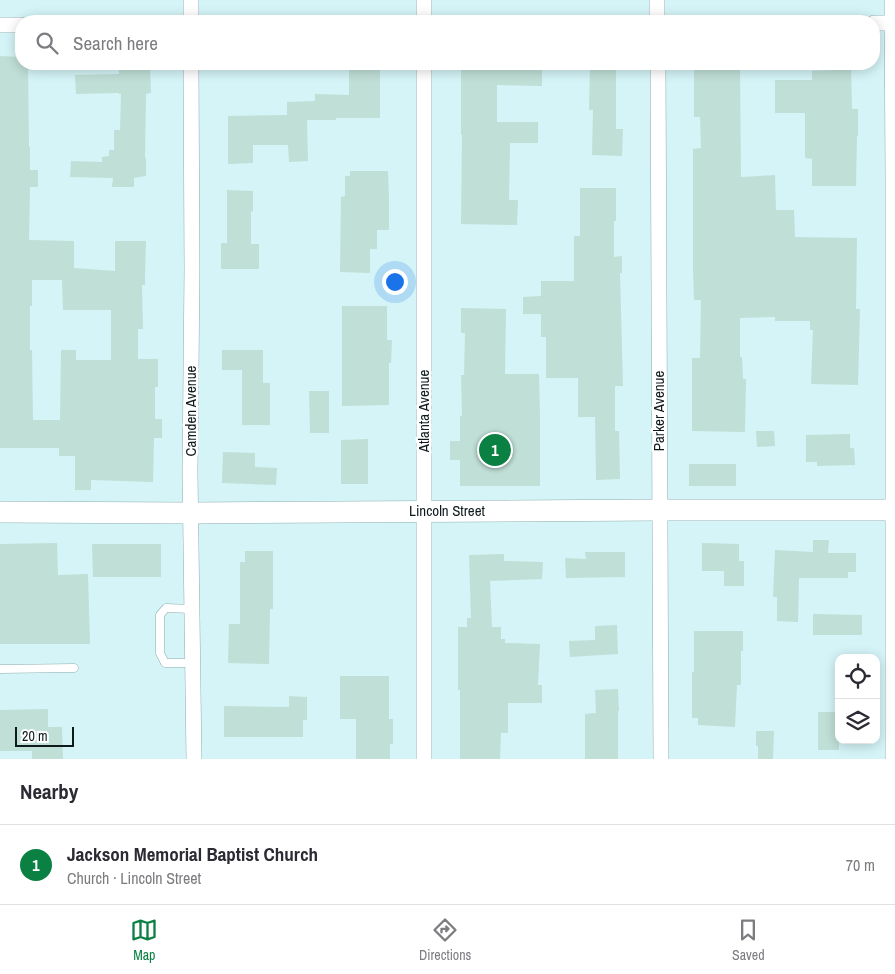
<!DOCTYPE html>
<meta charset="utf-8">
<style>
:root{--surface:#fff;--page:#f2f2f3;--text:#2b2b33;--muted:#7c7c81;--line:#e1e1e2;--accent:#0b8043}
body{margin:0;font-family:"Archivo Narrow",sans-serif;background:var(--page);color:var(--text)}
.controls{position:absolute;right:15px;bottom:15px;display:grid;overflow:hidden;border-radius:10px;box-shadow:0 2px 12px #0003}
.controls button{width:45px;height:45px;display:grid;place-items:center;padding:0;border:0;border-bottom:1px solid var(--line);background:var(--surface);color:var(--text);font:25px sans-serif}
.scale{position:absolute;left:15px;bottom:12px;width:59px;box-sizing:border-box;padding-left:5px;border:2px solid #0e1a1b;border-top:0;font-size:14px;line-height:18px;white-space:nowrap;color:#0e1a1b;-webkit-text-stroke:4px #fff;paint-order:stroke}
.you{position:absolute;left:394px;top:281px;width:18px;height:18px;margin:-12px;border:4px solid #fff;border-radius:50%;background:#1a73e8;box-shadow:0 0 0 8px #1a73e833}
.badge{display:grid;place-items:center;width:32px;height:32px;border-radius:50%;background:var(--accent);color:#fff;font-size:16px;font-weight:700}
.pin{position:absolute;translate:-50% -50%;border:2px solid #fff;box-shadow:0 1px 5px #0006}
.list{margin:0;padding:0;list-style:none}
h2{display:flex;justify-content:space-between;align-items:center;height:65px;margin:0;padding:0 20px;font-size:21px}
h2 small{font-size:16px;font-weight:400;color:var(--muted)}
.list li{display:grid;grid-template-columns:32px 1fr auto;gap:15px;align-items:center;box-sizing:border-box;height:80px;padding:0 20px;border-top:1px solid var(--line)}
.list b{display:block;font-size:19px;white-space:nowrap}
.list p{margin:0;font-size:16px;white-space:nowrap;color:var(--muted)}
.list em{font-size:16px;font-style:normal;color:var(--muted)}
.icon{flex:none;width:28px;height:28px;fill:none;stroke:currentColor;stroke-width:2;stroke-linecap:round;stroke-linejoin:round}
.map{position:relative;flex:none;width:895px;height:759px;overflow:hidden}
.search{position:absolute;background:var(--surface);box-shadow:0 2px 12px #0003;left:15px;right:15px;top:15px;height:55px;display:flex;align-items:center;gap:12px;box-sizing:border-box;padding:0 18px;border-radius:20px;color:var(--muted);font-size:19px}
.sheet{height:145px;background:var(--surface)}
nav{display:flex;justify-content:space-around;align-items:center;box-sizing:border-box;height:70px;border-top:1px solid var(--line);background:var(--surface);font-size:14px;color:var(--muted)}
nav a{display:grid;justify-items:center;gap:2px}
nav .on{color:var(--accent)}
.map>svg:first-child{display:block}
</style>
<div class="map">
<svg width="895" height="759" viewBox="0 0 895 759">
<rect width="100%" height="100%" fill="#d4f4f7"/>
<path fill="#c0dfd6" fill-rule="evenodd" d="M 0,56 L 21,57 L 21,64 L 28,64 L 29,147 L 30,147 L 30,170 L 38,170 L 38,187 L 30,187 L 29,240 L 74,241 L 74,268 L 115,271 L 115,241 L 146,241 L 145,273 L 145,285 L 142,285 L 143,329 L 138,329 L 138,359 L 158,359 L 158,387 L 155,387 L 155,419 L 162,419 L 162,438 L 154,438 L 153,482 L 91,480 L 91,490 L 75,490 L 75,456 L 59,456 L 59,448 L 0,448 ZM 32,280 L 62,280 L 63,310 L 111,310 L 111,360 L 76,360 L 76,350 L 61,350 L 60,420 L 33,420 L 32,350 L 30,350 L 30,306 L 32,306 Z
M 118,64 L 150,64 L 151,93 L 146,94 L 145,158 L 146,158 L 146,176 L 134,178 L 134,187 L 112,187 L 113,178 L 70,177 L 71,161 L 102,162 L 102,157 L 109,156 L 109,150 L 114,150 L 114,130 L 120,130 L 121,94 L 119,94 L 119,93 L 76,94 L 75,75 L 119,74 Z
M 349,64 L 380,64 L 380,118 L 336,118 L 336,120 L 307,120 L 308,161 L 289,162 L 288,145 L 253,145 L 253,163 L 228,164 L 228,116 L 287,115 L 287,102 L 315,101 L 315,94 L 349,95 Z
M 461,64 L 542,65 L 542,86 L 497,85 L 497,122 L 538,122 L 538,143 L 510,143 L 509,200 L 518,200 L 517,225 L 461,224 L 462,135 L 461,135 Z
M 590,64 L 616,64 L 616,129 L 623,129 L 622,156 L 592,155 L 593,110 L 589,110 Z
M 694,64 L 740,64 L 741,177 L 775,175 L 776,210 L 794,210 L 795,237 L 857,238 L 856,309 L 860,309 L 858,385 L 811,384 L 813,330 L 810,330 L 810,321 L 775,321 L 775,317 L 740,318 L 740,357 L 742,357 L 743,379 L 746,379 L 745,432 L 692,431 L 692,358 L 700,358 L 701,300 L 694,300 L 693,269 L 693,149 L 701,148 L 700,117 L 694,117 Z
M 835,64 L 851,64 L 852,109 L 858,109 L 858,136 L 857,136 L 856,186 L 812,186 L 812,159 L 805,158 L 805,113 L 775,113 L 775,80 L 812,80 L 812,71 L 835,70 Z
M 350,171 L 388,171 L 389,198 L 389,230 L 377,230 L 377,249 L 370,249 L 370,273 L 340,272 L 341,197 L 345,196 L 345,176 L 350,176 Z
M 580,188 L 616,188 L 616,221 L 614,221 L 614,257 L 622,256 L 622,273 L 620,273 L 623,386 L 615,386 L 615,431 L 619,431 L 620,479 L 596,480 L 595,417 L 578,417 L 578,378 L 546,378 L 546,337 L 541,337 L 541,314 L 523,314 L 523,297 L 541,296 L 541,281 L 574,281 L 574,236 L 580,236 Z
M 227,190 L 253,191 L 253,212 L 251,211 L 251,244 L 259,244 L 259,269 L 221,269 L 221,243 L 227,243 Z
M 342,306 L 387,306 L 387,340 L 392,340 L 391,363 L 389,363 L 389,405 L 342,406 Z
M 461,308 L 506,309 L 505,374 L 539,374 L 540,416 L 540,486 L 460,486 L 460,460 L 450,460 L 450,441 L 460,441 L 460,416 L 462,416 L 461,375 L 464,375 L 465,333 L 461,333 Z
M 222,350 L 263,350 L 263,383 L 270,383 L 270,425 L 242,425 L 242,370 L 222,370 Z
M 309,391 L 329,391 L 329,433 L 310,433 Z
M 756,431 L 774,431 L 775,446 L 757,447 Z
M 850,434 L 850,448 L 854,448 L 855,465 L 817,466 L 817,462 L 806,462 L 806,435 Z
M 368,439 L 368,484 L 341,484 L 341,440 Z
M 223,452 L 255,453 L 255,467 L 277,468 L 276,485 L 222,483 Z
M 689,464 L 736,464 L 736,486 L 689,486 Z
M 813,540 L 829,540 L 828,553 L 856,553 L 856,572 L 848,572 L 848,578 L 799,578 L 798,622 L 777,621 L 777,597 L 773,597 L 775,550 L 813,552 Z
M 57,543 L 58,575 L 88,574 L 90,644 L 0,644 L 0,544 Z
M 702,543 L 739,544 L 739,561 L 744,561 L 744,586 L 724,586 L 724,571 L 702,571 Z
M 92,544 L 161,544 L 161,577 L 93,577 Z
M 245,551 L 273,551 L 273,609 L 270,609 L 269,664 L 228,663 L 229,624 L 240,624 L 240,562 L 245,562 Z
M 585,552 L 625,552 L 625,577 L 566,578 L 565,558 L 586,559 Z
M 504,554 L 504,561 L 543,562 L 542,579 L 490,581 L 492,627 L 501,627 L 501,639 L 505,639 L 505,643 L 540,644 L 538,685 L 542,685 L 542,703 L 508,703 L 508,733 L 501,733 L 500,759 L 460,759 L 460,690 L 458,690 L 458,627 L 467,627 L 467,618 L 471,618 L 469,555 Z
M 813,614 L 862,615 L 862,635 L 813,635 Z
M 617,625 L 618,654 L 570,657 L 569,641 L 595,640 L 595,626 Z
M 694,631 L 743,631 L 743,651 L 741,651 L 741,685 L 737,685 L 735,727 L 698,725 L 698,718 L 692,718 L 692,672 L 694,672 Z
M 340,676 L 389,676 L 389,719 L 393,719 L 393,744 L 390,744 L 390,759 L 356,759 L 356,719 L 340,719 Z
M 618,689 L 619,711 L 618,711 L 618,759 L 585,759 L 585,714 L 596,713 L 595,690 Z
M 289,696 L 307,697 L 307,720 L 303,720 L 303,737 L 224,737 L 224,706 L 289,707 Z
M 48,709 L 48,727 L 62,727 L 63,759 L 32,759 L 32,751 L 0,751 L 0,710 Z
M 818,712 L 835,712 L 835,727 L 839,727 L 839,750 L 818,750 Z
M 756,731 L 774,731 L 773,759 L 758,759 L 758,746 L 756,746 Z"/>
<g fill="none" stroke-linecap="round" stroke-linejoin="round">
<g stroke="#8eadb0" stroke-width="9">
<path id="lane" d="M 192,609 L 166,608 L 160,615 L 160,653 L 165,663 L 193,663
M 0,669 L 74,668"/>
</g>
<g stroke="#8eadb0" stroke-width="16">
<path id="street" d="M 191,0 L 191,21
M 657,0 L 657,21
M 892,0 L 893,177 L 893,759
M 424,21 L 424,0
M 874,23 L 895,23
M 0,25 L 21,25
M 191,64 L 192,270 L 190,472 L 194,759
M 424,64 L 424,759
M 658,64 L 661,759"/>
</g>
<g stroke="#8eadb0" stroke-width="22">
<path id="secondary" d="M 0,512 L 191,513 L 659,510 L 895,510"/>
</g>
<use href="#lane" stroke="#fff" stroke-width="8"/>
<use href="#street" stroke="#fff" stroke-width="15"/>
<use href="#secondary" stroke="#fff" stroke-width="21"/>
</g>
<g text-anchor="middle" stroke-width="5" stroke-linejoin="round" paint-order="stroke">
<g font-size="15" fill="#0e1a1b" stroke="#fff">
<text transform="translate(191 411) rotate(-90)" y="5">Camden Avenue</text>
<text transform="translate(424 411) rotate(-90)" y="5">Atlanta Avenue</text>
<text transform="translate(659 411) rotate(-90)" y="5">Parker Avenue</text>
<text x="447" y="516">Lincoln Street</text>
</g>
</g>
</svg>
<div class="controls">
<button><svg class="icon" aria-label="locate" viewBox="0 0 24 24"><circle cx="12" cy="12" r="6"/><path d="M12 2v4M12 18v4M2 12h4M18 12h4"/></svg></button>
<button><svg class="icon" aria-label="layers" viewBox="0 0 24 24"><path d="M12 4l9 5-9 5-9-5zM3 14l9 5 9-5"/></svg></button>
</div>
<div class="scale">20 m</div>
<div class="you"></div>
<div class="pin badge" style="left:495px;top:450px">1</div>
<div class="search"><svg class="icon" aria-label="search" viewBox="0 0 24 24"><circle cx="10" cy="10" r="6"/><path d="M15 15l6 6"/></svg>Search here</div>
</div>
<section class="sheet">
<h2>Nearby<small></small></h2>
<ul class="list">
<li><span class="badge">1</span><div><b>Jackson Memorial Baptist Church</b><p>Church · Lincoln Street</p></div><em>70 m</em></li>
</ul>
</section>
<nav>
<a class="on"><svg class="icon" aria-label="map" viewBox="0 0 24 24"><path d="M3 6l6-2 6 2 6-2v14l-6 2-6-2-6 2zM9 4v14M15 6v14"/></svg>Map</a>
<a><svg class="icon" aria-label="directions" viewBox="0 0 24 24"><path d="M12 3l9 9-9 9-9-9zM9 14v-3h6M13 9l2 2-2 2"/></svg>Directions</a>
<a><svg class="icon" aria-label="saved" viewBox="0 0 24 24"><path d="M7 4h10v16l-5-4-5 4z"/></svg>Saved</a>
</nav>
